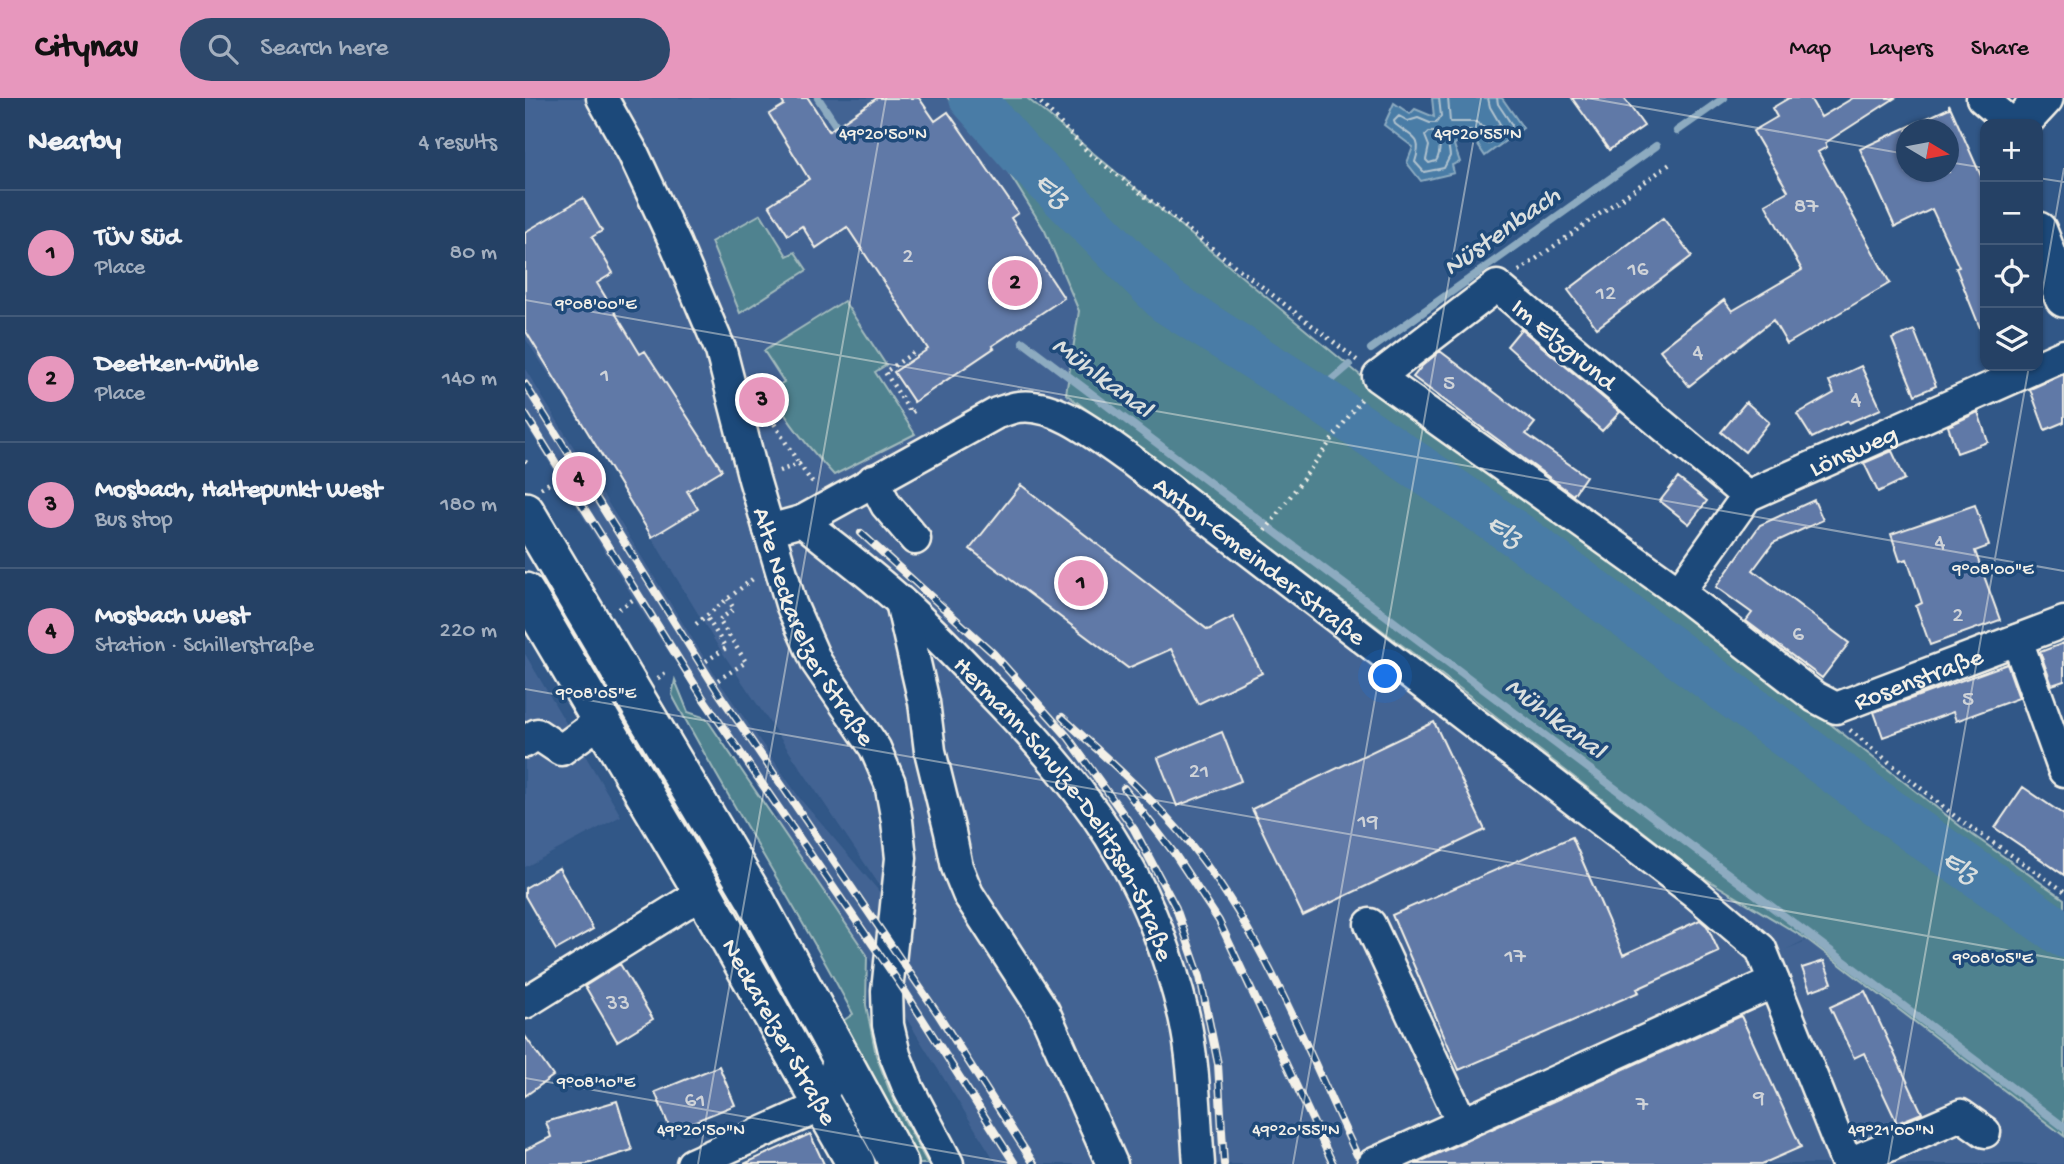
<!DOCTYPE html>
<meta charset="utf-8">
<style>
:root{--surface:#254165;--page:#2d486b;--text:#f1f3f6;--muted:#a3afbf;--line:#425a79;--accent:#e797bd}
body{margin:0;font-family:"Gochi Hand",sans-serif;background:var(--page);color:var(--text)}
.controls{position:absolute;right:21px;top:21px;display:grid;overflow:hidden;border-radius:14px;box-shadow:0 2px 5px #0004}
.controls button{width:63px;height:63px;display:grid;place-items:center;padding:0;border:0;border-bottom:2px solid var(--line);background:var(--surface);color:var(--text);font:35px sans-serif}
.compass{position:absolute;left:1371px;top:21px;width:63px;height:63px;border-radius:50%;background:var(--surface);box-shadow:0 2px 5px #0004;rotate:100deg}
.you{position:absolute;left:861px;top:579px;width:24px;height:24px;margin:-18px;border:5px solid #fff;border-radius:50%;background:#1a73e8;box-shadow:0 0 0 10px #1a73e833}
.badge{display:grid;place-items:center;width:46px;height:46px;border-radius:50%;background:var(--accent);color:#111;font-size:23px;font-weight:700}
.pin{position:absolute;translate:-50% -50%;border:4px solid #fff;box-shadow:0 2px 7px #0006}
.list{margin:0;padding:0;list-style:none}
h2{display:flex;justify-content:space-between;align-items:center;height:91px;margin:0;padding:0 28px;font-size:30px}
h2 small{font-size:23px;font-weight:400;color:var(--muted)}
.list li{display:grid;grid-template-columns:46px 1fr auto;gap:21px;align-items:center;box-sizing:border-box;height:126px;padding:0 28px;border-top:2px solid var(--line)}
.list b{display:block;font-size:26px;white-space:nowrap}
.list p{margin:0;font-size:23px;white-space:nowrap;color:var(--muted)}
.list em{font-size:23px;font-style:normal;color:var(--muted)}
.icon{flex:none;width:38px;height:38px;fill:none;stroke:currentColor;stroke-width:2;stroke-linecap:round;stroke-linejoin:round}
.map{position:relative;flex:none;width:1539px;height:1066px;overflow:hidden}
header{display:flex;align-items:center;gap:42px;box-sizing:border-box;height:98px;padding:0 35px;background:var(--accent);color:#111}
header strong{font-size:33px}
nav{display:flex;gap:38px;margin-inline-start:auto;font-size:24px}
.search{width:490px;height:63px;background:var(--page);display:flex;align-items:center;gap:18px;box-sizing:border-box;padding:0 24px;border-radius:38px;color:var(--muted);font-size:26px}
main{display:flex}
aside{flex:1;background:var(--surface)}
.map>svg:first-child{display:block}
</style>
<header>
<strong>Citynav</strong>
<div class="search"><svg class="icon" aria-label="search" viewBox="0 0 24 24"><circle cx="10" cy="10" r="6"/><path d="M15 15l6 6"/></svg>Search here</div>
<nav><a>Map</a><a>Layers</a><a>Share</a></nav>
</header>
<main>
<aside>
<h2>Nearby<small>4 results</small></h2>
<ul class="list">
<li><span class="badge">1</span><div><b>TÜV Süd</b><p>Place</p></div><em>80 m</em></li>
<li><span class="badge">2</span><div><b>Deetken-Mühle</b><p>Place</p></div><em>140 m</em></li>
<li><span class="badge">3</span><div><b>Mosbach, Haltepunkt West</b><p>Bus stop</p></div><em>180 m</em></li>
<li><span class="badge">4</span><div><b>Mosbach West</b><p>Station · Schillerstraße</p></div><em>220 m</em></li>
</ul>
</aside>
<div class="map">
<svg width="1539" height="1066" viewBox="0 0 1539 1066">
<rect width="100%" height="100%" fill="#315787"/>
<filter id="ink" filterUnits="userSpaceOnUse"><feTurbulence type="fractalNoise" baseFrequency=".0143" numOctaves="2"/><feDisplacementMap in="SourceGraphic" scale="14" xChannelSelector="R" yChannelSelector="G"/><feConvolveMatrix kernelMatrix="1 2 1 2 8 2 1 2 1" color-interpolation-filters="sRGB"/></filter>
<g filter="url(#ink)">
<path fill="#436493" d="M 0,0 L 423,0 L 474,59 L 520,133 L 554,213 L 542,296 L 945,598 L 1173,776 L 1282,841 L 1260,852 L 1283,842 L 1539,1038 L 1539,1066 L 472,1066 L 342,857 L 248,721 L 252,718 L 114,509 L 0,325 L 0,271 L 193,582 L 276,702 L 376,819 L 191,545 L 76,356 L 0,240 Z
M 0,556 L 96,718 L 0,769 Z"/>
<path fill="#4f828f" stroke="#a2babc" stroke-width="2" d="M 423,0 L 502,0 L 853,292 L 1149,503 L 1435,728 L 1539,801 L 1539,1038 L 1283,842 L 1173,776 L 945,598 L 541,296 L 554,213 L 520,133 L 474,59 Z
M 236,116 L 262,158 L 270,154 L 282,172 L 215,215 L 186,144 Z
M 319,203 L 361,267 L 350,274 L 390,336 L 309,377 C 285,351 263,325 245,292 L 259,284 L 239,253 Z
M 150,582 L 163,614 L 181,620 L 342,857 L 341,907 L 351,957 L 367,999 L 403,1066 L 391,1066 L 315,925 L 328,916 C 271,808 205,705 147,597 Z
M 197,793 L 228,830 L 281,921 L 269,929 Z"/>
<path fill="#497ca6" stroke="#8dabc0" stroke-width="2" d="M 907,0 L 977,0 L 998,30 L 960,58 L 948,40 L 936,39 L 929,47 L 935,64 L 927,67 L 929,75 L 896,83 L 882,65 L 888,49 L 859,27 L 869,5 L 885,16 L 890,11 L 909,19 Z"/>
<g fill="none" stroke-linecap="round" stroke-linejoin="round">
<path stroke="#b0c2ce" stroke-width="2" d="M 914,0 L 916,18 L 911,25 L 905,25 L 893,20 L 883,23 L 874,18 L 869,23 L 870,26 C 889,41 898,39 890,64 L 899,74 L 919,70 L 925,58 L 923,44 L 933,33 L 950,33 L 963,46 L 986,30 L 987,27 L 973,6 L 972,0
M 923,0 L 925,24 L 951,24 L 965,34 L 975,26 L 965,9 L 963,0
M 904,34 L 914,34 L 916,37 C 913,47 917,54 911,63 L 904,65 L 901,62 L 904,48 L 900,38 Z"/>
<path stroke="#8dabc0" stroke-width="8" d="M 293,0 L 316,35
M 1152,33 L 1199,0
M 498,244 L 1539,1029
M 846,251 L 1131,48
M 789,297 L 824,267"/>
<path stroke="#497ca6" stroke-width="46" id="s1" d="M 447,0 L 495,55 L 642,203 L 789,297 L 995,439 L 1389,732 L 1539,837"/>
</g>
<path fill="#6179a7" stroke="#f4f1e8" stroke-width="2" fill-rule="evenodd" d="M 255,0 L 283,0 L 304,33 L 352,0 L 394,0 L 410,23 L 423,14 L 493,115 L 486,120 L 539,200 L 467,248 L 469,250 L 389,304 L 369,274 L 403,251 L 322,129 L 291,150 L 277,128 L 263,137 L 244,107 L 284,81 L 244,16 L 259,7 Z
M 1047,0 L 1099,0 L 1119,28 L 1084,52 Z
M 1264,0 L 1285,0 L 1296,19 L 1328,0 L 1370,0 L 1300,45 L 1302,49 L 1293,54 L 1365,185 L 1262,246 L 1248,222 L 1164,288 L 1135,252 L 1199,202 L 1207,213 L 1277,172 L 1240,106 L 1263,93 L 1228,33 L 1252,19 L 1247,10 Z
M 1424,6 L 1460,87 L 1459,240 L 1431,170 L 1434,169 L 1407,111 L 1370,129 L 1335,51 L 1424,10 ZM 1382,32 L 1424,32 L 1424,74 L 1382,74 Z
M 58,100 L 77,133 L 67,139 L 88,175 L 72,185 L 115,256 L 120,253 L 197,372 L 162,393 L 173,411 L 127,439 L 0,232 L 0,134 Z
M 1138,120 L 1167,158 L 1072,230 L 1043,192 Z
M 996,231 L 1095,314 L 1077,333 L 982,248 Z
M 1389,232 L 1411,288 L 1390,297 L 1367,241 Z
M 915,253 L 1010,325 L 1001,336 L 1061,378 L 1048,397 L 888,279 L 897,268 Z
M 1336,268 L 1356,311 L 1323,325 L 1322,323 L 1287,340 L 1272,316 L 1309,295 L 1304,283 Z
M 1539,276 L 1539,324 L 1520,332 L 1505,291 Z
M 1221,304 L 1244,324 L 1220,354 L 1196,334 Z
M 1453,314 L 1463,344 L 1432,355 L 1423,328 Z
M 1367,353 L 1380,381 L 1353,394 L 1339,365 Z
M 1153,380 L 1182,403 L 1164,426 L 1135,403 Z
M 496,387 L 683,532 L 708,519 L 737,575 L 673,606 L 646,551 L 603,570 L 445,451 Z
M 1289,402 L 1298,422 L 1248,445 L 1228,472 L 1324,545 L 1297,580 L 1221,523 L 1227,515 L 1191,489 L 1235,427 Z
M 1450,407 L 1464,448 L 1450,453 L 1475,522 L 1405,547 L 1391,508 L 1397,505 L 1382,461 L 1375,463 L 1366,436 Z
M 1539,545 L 1539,583 L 1527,587 L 1515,554 Z
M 1482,566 L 1494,600 L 1431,623 L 1428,614 L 1358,639 L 1349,614 Z
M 909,624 L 960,732 L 778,818 L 727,711 Z
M 697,634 L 716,683 L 652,708 L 633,660 Z
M 1498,689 L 1539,717 L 1539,777 L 1470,730 Z
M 1047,739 L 1098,857 L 1175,822 L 1182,828 L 1194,854 L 1112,891 L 1114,894 L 934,972 L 867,817 Z
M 34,770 L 68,831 L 31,852 L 0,798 L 0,790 Z
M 1299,863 L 1307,885 L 1285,893 L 1277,870 Z
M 95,866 L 128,921 L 92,943 L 60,888 Z
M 1340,893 L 1397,1015 L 1372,1025 L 1339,955 L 1329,960 L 1305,909 Z
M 1216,918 L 1276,1049 L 1237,1066 L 890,1066 Z
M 0,938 L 28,978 L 0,998 Z
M 194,968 L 210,1007 L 146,1033 L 130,994 Z
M 92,1003 L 107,1052 L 62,1066 L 0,1066 L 0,1052 L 26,1039 L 21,1024 Z
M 285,1036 L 299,1066 L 219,1066 Z"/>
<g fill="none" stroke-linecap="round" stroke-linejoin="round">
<g stroke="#f4f1e8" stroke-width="35">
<g id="minor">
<path id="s2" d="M 77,0 L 108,55 L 151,147 L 196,253 L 229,381 L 266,506 L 292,565 L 350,650 L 365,685 L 372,723 L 376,760 L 362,893 L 363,927 L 370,957 L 384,992 L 423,1066"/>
<path d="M 1457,0 L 1487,26"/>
<path d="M 348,382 L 361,407 L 390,441"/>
<path id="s3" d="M 1222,398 L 972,188 L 853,279 L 1154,494 L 1290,599 L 1311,610 L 1539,524"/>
<path id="s4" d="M 277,423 C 310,450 344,475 376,504 C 406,531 434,561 462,590 C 512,641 562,697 598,760 C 626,808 646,865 659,918 C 670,966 670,1017 674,1066"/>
<path id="s5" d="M 244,432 L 277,423 L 472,315 C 479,313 486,310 493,309 C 533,303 579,344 610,365 L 1168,793 L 1236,851 L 1322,1066"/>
<path id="s6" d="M 1154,494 L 1222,398 L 1539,257"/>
<path d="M 376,504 L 399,604 L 405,653 L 425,734 L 432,769 L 443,796 L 519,913 L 587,1066"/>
<path d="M 1492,542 L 1539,673"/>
<path d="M 0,644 L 12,636 L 36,652 L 76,623"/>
<path d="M 845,826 L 937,1025"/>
<path d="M 0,905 L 159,806 L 180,798"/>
<path d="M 167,1066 L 285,1013 L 308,979 L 315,957"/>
<path d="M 848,1066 L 1249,884"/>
<path d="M 1322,1066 L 1436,1017 L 1460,1034"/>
</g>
</g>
<g stroke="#f4f1e8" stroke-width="42">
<g id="major">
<path d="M 1495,26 L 1519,0"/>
<path d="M 1513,133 L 1539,200"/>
<path d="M 0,413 L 230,801 L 374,1066"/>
<path id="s7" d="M 0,494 L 180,798 L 331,1066"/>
</g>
</g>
<path stroke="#f4f1e8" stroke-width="4.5" stroke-dasharray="2 5" stroke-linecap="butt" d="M 511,0 L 564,55 L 833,263
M 994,173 L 1145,66
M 388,255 L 360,274 L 386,315 L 393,310
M 242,314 L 274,366
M 0,363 L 3,368
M 254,373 L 274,366 L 289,387
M 16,390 L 34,379
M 740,433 L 838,299
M 94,511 L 109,501
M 171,526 L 230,479
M 181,563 L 201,550 L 181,518
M 133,581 L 143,573
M 193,582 L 221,564 L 194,522 L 209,511 L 203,501
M 1325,632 L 1432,720 L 1539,793"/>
<use href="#minor" stroke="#1f4a7a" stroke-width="30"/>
<use href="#major" stroke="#1f4a7a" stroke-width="37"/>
<g stroke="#f4f1e8" stroke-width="8">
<path id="rail" d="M 0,286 L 193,594 L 413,916 L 509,1066
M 0,316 L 180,603 L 379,892 L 490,1066
M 336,435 L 468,555 L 543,639 L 609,731 L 651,810 L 675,879 L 693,966 L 699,1066
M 537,619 C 581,660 628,700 666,747 C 739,838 782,952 832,1057
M 599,690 L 649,755 L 694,823 L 808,1066"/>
</g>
<use href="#rail" stroke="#1f4a7a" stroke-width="5" stroke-dasharray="16" stroke-linecap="butt"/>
</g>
</g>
<path fill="none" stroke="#f4f1e8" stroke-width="2" stroke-opacity="0.45" d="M 1062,0 L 1381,56M 1423,64 L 1460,70M 1513,80 L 1539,84M 0,202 L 1539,473M 1513,219 L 1539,70M 0,591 L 1539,862M 0,980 L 490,1066M 173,1066 L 361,0M 768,1066 L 956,0M 1363,1066 L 1504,268"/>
<g text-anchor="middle" stroke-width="7" stroke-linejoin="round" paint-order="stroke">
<g font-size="23" fill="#cfd3d8">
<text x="1281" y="114">87</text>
<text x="383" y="164">2</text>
<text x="1113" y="177">16</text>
<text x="1081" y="201">12</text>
<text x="1173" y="260">4</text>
<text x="80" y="283">1</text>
<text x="924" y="291">5</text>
<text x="1331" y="307">4</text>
<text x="1415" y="450">4</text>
<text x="1433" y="523">2</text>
<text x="1273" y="542">6</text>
<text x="1443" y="607">5</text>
<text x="674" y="679">21</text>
<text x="843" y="729">19</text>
<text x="990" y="864">17</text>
<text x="93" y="911">33</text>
<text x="1234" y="1005">9</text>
<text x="170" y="1008">61</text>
<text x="1117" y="1012">7</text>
</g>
<g font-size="26" fill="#f4f1e8" stroke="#1f4a7a">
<text transform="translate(1040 245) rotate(40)" y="9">Im Elzgrund</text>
<text dy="9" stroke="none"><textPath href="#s6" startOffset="233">Lönsweg</textPath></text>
<text dy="9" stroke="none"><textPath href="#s5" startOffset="570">Anton-Gmeinder-Straße</textPath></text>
<text dy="9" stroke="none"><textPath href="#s2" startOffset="572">Alte Neckarelzer Straße</textPath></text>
<text dy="9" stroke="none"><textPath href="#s3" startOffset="1129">Rosenstraße</textPath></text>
<text dy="9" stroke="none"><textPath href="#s4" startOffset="394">Hermann-Schulze-Delitzsch-Straße</textPath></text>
<text dy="9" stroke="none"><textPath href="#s7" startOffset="508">Neckarelzer Straße</textPath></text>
</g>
<g font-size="28" font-style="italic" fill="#dadfde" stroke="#1f4a7a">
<text dy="10" stroke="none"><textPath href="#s1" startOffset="122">Elz</textPath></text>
<text transform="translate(975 131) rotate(-35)" y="10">Nüstenbach</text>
<text transform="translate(579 277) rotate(37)" y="10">Mühlkanal</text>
<text dy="10" stroke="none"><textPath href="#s1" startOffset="690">Elz</textPath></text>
<text transform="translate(1032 618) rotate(37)" y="10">Mühlkanal</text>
<text dy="10" stroke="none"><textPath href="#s1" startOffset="1256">Elz</textPath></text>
</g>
</g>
<g font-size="18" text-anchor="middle" fill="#f4f1e8" stroke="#1f4a7a" stroke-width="7" stroke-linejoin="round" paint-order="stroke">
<text x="358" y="41">49°20'50"N</text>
<text x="953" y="41">49°20'55"N</text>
<text x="71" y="211">9°08'00"E</text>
<text x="1468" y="476">9°08'00"E</text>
<text x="71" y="600">9°08'05"E</text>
<text x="1468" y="865">9°08'05"E</text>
<text x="71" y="989">9°08'10"E</text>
<text x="176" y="1037">49°20'50"N</text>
<text x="771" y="1037">49°20'55"N</text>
<text x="1366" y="1037">49°21'00"N</text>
</g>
</svg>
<div class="controls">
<button>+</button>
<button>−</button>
<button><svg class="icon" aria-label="locate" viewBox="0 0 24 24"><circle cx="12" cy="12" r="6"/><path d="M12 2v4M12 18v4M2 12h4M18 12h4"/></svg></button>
<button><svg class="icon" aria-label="layers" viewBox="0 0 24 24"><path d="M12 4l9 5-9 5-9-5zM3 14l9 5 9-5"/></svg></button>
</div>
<svg class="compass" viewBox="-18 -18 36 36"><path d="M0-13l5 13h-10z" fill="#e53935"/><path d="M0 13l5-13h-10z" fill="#a3afbf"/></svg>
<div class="you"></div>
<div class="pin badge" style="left:556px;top:485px">1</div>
<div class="pin badge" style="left:490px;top:185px">2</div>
<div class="pin badge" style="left:237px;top:302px">3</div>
<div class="pin badge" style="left:54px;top:381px">4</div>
</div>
</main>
